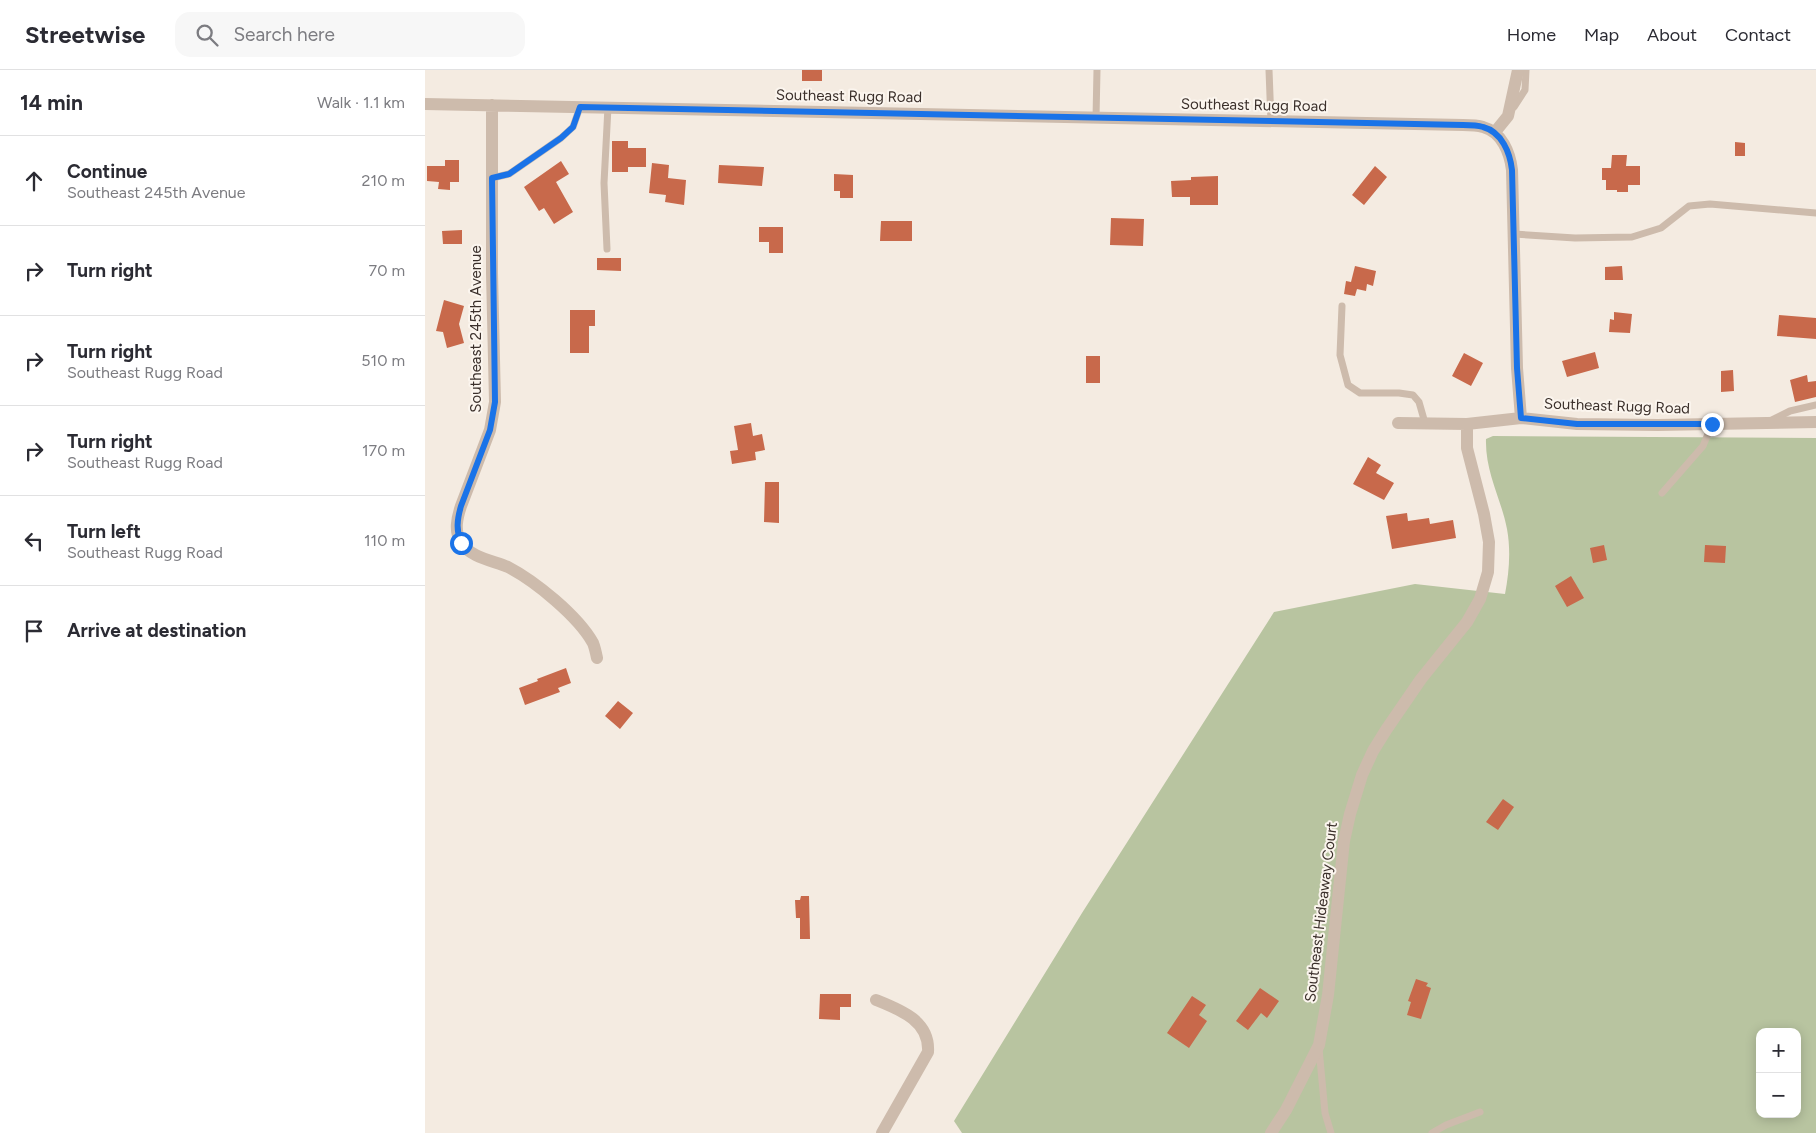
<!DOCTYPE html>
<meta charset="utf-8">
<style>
:root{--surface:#fff;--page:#f7f7f7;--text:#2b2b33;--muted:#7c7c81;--line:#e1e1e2}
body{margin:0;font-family:Figtree,sans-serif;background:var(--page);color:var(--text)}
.controls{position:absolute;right:15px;bottom:15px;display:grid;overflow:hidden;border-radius:10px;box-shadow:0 2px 12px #0003}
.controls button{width:45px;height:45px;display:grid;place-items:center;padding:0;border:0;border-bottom:1px solid var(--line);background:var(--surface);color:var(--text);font:25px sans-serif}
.stop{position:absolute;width:15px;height:15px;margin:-11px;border:4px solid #1a73e8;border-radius:50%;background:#fff}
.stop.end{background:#1a73e8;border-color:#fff;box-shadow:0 1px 5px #0008}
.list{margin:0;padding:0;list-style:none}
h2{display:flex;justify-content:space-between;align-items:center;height:65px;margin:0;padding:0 20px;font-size:21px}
h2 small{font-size:16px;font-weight:400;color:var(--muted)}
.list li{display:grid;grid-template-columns:32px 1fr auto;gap:15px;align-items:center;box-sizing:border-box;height:90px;padding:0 20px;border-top:1px solid var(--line)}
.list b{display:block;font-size:19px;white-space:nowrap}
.list p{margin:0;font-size:16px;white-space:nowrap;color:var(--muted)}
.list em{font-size:16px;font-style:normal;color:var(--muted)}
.icon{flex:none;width:28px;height:28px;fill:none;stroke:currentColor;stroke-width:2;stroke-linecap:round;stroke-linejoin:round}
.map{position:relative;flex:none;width:1391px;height:1063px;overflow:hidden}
header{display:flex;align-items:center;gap:30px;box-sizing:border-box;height:70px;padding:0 25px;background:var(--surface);border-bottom:1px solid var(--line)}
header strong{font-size:24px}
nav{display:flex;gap:28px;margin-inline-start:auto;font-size:18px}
.search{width:350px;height:45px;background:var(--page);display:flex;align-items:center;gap:12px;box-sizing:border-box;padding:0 18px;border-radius:15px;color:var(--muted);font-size:19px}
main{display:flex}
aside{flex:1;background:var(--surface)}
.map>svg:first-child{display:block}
</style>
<header>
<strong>Streetwise</strong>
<div class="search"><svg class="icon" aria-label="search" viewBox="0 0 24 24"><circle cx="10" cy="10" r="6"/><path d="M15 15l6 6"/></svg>Search here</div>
<nav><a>Home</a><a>Map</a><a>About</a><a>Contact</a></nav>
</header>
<main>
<aside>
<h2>14 min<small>Walk · 1.1 km</small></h2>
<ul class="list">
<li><svg class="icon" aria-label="ahead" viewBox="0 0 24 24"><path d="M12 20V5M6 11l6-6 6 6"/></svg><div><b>Continue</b><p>Southeast 245th Avenue</p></div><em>210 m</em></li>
<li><svg class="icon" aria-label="right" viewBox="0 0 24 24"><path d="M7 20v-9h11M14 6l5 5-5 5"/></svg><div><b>Turn right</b></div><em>70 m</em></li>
<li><svg class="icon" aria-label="right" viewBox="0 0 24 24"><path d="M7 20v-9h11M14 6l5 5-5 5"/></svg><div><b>Turn right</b><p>Southeast Rugg Road</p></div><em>510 m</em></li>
<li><svg class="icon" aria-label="right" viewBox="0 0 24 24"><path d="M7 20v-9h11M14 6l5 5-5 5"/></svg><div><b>Turn right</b><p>Southeast Rugg Road</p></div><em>170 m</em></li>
<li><svg class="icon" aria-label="left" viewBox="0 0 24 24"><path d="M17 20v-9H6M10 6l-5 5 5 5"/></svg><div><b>Turn left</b><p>Southeast Rugg Road</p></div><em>110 m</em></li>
<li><svg class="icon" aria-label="arrive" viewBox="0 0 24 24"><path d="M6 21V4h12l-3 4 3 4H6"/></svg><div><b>Arrive at destination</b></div></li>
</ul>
</aside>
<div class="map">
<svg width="1391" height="1063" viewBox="0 0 1391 1063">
<rect width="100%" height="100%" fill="#f4ebe1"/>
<path fill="#b8c4a0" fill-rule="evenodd" d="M 1068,366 L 1391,368 L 1391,1063 L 537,1063 L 529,1051 L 657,843 L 849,542 L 990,514 L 1080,524 C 1084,503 1086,481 1082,459 C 1076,428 1060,402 1061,369 ZM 1335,962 L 1372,962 L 1372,1044 L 1335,1044 Z"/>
<path fill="#c8694b" d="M 377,0 L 397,0 L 397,11 L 377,11 Z
M 187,71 L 203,71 L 203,78 L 221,78 L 221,97 L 203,97 L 203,102 L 187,102 Z
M 1310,72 L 1320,73 L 1320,86 L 1310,86 Z
M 1187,85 L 1202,85 L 1201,96 L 1215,96 L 1215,115 L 1203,115 L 1203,122 L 1192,122 L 1192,120 L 1181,120 L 1181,110 L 1177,110 L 1177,98 L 1186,98 Z
M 20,90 L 34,90 L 34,112 L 25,112 L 25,120 L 13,119 L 14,112 L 2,111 L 2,96 L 20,96 Z
M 136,91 L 144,104 L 131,112 L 148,142 L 129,154 L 119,138 L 114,141 L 99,117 Z
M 227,93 L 244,95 L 243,108 L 261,110 L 259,135 L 240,132 L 241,125 L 224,123 Z
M 294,95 L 339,97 L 337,116 L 293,113 Z
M 950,96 L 962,107 L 939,135 L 927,125 Z
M 409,104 L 428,105 L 428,128 L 415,128 L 415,121 L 409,121 Z
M 793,106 L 793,135 L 765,135 L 765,127 L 747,127 L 746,111 L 766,110 L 766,107 Z
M 686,148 L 719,149 L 718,176 L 685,175 Z
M 456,151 L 487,151 L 487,171 L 455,171 Z
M 334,157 L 358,157 L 358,183 L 344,183 L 344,172 L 334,172 Z
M 37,160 L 37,174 L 18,174 L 17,161 Z
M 172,188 L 196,188 L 196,201 L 172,200 Z
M 930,196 L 951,201 L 948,216 L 942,214 L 941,221 L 932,219 L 930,226 L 919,224 L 921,211 L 926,212 Z
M 1197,196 L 1198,210 L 1180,210 L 1180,197 Z
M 19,230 L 39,236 L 34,254 L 39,273 L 22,278 L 18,262 L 11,261 Z
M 145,240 L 170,240 L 170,256 L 164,256 L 164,283 L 145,283 Z
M 1189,242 L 1207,244 L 1205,263 L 1184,262 L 1185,249 L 1189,250 Z
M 1354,245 L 1391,248 L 1391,269 L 1352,266 Z
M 1170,282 L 1174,298 L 1142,307 L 1137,291 Z
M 1039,283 L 1058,293 L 1046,316 L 1027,306 Z
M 661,286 L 675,286 L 675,313 L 661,313 Z
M 1308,300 L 1309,321 L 1296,322 L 1296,301 Z
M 1382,305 L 1383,312 L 1391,311 L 1391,327 L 1370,332 L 1365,310 Z
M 326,353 L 328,366 L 337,364 L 340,380 L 330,382 L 331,390 L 307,394 L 305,381 L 313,380 L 309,356 Z
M 943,387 L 956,395 L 951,403 L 969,413 L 959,430 L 928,414 Z
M 340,412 L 354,412 L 354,453 L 339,452 Z
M 982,443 L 983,451 L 1004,448 L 1005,454 L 1028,450 L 1031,468 L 967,479 L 961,446 Z
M 1179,475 L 1182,490 L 1168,493 L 1165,478 Z
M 1280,475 L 1301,476 L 1300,493 L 1279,492 Z
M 1146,506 L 1159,528 L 1142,537 L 1130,516 Z
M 141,598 L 146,613 L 133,618 L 135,622 L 100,635 L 94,618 L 113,611 L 112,609 Z
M 193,631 L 208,643 L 195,659 L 180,646 Z
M 1078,729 L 1089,737 L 1073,760 L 1061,752 Z
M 376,826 L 384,826 L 385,869 L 375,869 L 375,848 L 371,848 L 370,830 L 375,830 Z
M 991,909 L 1003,913 L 1001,916 L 1006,918 L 996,949 L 982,945 L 986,932 L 983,931 Z
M 835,918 L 854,931 L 842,948 L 836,943 L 823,960 L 811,951 Z
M 395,924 L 426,924 L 426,937 L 415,937 L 415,950 L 394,949 Z
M 767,926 L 781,935 L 774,945 L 782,951 L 764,978 L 742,963 Z"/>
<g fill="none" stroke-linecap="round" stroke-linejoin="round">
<path stroke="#cdbbac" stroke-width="7" d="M 844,0 L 846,52
M 1089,37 L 1100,20 L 1101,0
M 671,48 L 672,0
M 67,108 L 84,104 L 136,68 L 148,57 L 155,37
M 1089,164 L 1150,168 L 1207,167 L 1236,158 L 1264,136 L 1285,134 L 1391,143
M 182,179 L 179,113 L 183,37
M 917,236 L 915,285 L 923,315 L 935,323 L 974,323 L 988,325 L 994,332 L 1000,353
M 1347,350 L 1365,341 L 1391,335
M 1237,423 L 1278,376 L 1287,354
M 894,978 L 900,1043 L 906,1063
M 1007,1063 L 1021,1055 L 1055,1042"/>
<path stroke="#cdbbac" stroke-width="12" d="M 0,34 L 1038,55 C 1045,55 1052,55 1058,57 C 1077,62 1085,83 1087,100 L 1092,298 L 1096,348
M 67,35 L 67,203 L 70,332 L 65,360 L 36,436 C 32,448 29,461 36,473 C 45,487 69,491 83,497 C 110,511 153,546 168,573 C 170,578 171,583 172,588
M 1070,62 L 1083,46 L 1093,0
M 973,353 L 1042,354 L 1096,348 L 1152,354 L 1233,355 L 1391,352
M 451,930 C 476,940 505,951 503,982 L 457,1063
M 846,1063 L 861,1040 L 894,975 L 903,925 L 919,771 L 925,744 L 937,705 L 948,681 L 961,660 L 996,609 L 1042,552 L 1055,529 L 1063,502 L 1064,472 L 1059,444 L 1042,378 L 1042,354"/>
</g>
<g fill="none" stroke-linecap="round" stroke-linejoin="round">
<path stroke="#1a73e8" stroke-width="6" d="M 36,473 C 31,460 32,450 36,436 L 65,360 L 70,332 L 67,108 L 84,104 L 136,68 L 148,57 L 155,37 L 1038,55 C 1045,55 1052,55 1058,57 C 1077,62 1085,83 1087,100 L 1092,298 L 1096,348 L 1152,354 L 1287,354"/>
</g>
<g text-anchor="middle" stroke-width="4" stroke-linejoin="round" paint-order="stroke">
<g font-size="15" fill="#3b302b" stroke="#fbf5ee">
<text transform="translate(424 26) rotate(1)" y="5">Southeast Rugg Road</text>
<text transform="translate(829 35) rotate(1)" y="5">Southeast Rugg Road</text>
<text transform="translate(51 259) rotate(-90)" y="5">Southeast 245th Avenue</text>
<text transform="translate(1192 336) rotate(2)" y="5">Southeast Rugg Road</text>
<text transform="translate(896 842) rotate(-83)" y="5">Southeast Hideaway Court</text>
</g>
</g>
</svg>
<div class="controls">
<button>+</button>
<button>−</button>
</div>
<div class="stop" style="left:36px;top:473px"></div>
<div class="stop end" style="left:1287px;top:354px"></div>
</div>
</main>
